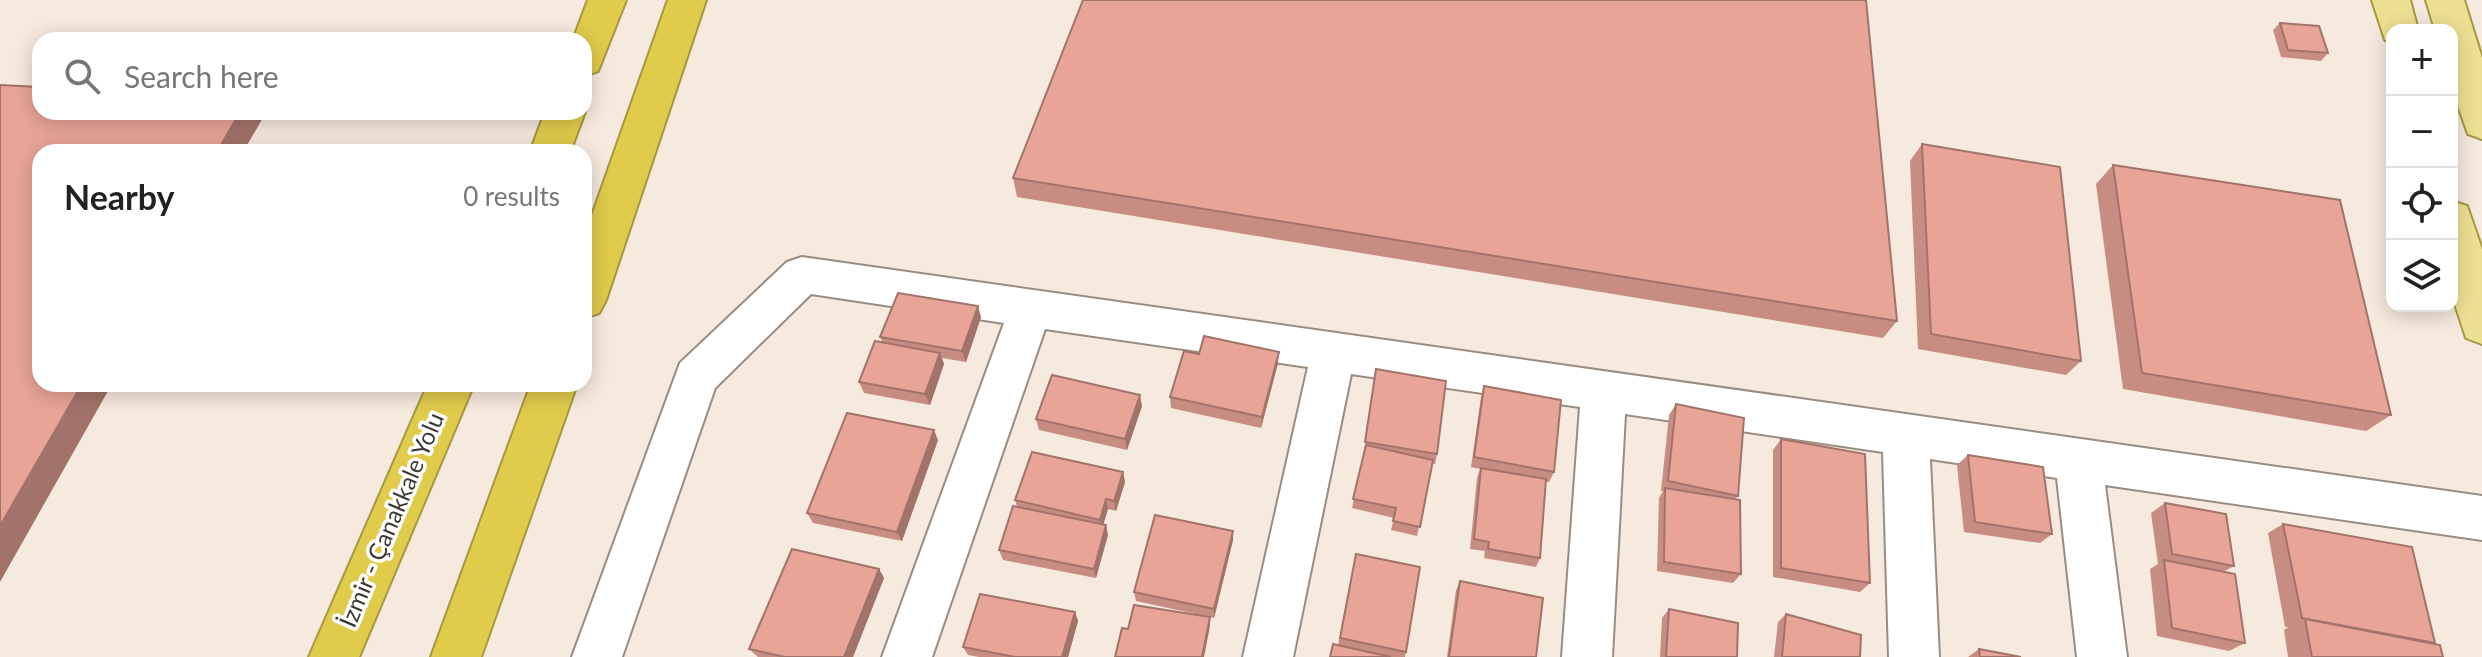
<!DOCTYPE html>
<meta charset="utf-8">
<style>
:root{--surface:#fff;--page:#f2f2f2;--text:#222;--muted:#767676;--line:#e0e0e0}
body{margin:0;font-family:Lato,sans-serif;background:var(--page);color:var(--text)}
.controls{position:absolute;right:24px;top:24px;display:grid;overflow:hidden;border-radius:16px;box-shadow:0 4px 20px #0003}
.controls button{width:72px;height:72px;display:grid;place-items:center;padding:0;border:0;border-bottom:2px solid var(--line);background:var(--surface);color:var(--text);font:40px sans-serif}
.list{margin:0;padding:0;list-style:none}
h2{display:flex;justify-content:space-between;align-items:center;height:104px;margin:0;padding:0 32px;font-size:34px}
h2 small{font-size:26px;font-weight:400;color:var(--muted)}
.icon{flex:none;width:44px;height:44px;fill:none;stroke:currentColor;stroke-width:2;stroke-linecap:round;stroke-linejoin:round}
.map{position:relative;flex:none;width:2482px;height:657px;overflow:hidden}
.search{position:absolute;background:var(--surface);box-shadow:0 4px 20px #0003;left:32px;top:32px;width:560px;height:88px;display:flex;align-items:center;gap:20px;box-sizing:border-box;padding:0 28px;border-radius:24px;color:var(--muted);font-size:30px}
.panel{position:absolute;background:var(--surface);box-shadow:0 4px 20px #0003;left:32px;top:144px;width:560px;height:248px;border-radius:24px}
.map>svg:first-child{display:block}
</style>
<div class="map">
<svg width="2482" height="657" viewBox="0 0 2482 657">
<rect width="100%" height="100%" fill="#f6e9dd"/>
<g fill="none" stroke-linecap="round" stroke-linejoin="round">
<g stroke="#998d82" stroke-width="4">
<path id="minor" d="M 802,257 L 2482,496 L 2482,540 L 2105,485 L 2127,657 L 2077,657 L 2057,478 L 1930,459 L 1939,657 L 1889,657 L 1883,452 L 1625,414 L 1612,657 L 1562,657 L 1580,407 L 1351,374 L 1293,657 L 1243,657 L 1308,367 L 1045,329 L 932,657 L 882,657 L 1004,323 L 811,294 L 715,388 L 622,657 L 572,657 L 680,363 L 787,262 Z"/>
</g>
<g stroke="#a79843" stroke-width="4">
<path id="major" d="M 2372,0 L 2410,0 L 2418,30 L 2392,30 L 2392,42 L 2385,40 Z
M 2426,0 L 2464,0 L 2482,58 L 2482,139 L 2468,134 L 2452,89 L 2452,30 L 2435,30 Z
M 2452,201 L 2467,206 L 2482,249 L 2482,344 L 2466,338 L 2452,295 Z"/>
</g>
<g stroke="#a79843" stroke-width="4">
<path id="highway" d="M 588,0 L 626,0 L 598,71 L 584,76 L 584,40 L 573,40 Z
M 668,0 L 706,0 L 606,300 L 599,313 L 584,318 L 584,238 Z
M 584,110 L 585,112 L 570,152 L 530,152 L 545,112 Z
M 428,384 L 474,384 L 359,657 L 309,657 Z
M 531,384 L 577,384 L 481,657 L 431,657 Z"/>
</g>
<use href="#minor" fill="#fff" fill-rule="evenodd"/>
<use href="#major" fill="#ece093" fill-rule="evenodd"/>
<use href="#highway" fill="#e0cb4b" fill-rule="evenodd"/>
</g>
<path fill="#c88d82" d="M 2280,23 L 2328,53 L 2321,61 L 2281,57 L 2273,30 Z
M 1922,144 L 2081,361 L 2066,375 L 1918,349 L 1910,161 Z
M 2113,165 L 2391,415 L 2366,431 L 2123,389 L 2096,184 Z
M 1013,178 L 1897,321 L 1883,338 L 1017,197 Z
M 981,317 L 966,362 L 942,358 L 944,364 L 930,405 L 864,393 L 859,382 L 883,343 L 880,337 Z
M 1199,354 L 1278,363 L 1261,428 L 1171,408 L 1170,397 Z
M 1376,369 L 1437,454 L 1435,464 L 1433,464 L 1417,536 L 1391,530 L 1394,518 L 1352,508 L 1364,452 Z
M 1484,386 L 1554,472 L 1549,482 L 1546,482 L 1540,558 L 1536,567 L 1484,558 L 1485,551 L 1470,549 L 1477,478 L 1480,469 L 1471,467 L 1481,397 Z
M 1676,404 L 1738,496 L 1735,499 L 1741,574 L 1733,583 L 1657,571 L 1659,498 L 1663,491 L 1661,491 L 1669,415 Z
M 1142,406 L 1127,450 L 1039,430 L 1036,419 Z
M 1781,439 L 1870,583 L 1860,592 L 1773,577 L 1773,450 Z
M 938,440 L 902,541 L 813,523 L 807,513 Z
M 1968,455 L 2052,534 L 2040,543 L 1964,532 L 1957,465 Z
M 1123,472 L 1125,482 L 1116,511 L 1108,509 L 1103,524 L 1108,535 L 1096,578 L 1003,560 L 999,550 L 1017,507 L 1015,500 Z
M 2165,503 L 2234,566 L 2223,572 L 2245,643 L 2229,651 L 2157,636 L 2150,569 L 2158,564 L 2151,513 Z
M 2283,524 L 2435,643 L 2443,657 L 2288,657 L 2284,630 L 2289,627 L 2285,627 L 2268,533 Z
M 1233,531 L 1233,540 L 1214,618 L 1136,601 L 1134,592 Z
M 1356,554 L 1406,652 L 1405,657 L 1330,657 L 1338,645 Z
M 879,569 L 884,578 L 853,657 L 758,657 L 749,649 Z
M 1460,581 L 1536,657 L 1447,657 L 1456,590 Z
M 1669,609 L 1737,657 L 1660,657 L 1662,618 Z
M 1075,612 L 1078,621 L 1068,657 L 979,657 L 968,655 L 963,647 Z
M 1786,614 L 1860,657 L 1774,657 L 1778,622 Z
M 1979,649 L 2021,657 L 1968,657 Z"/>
<path fill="#a2736a" d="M 240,112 L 260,112 L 264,116 L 243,152 L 217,152 Z
M 978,306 L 981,317 L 966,362 L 962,351 Z
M 1279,352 L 1278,363 L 1261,428 L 1262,417 Z
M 940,353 L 944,364 L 930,405 L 925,394 Z
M 82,384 L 112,384 L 0,582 L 0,526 Z
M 1140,395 L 1142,406 L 1127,450 L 1125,439 Z
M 934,430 L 938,440 L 902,541 L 897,532 Z
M 1123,472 L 1125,482 L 1116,511 L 1114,501 Z
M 1106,499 L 1108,509 L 1102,529 L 1100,520 Z
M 1106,525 L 1108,535 L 1096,578 L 1094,569 Z
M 1233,531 L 1233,540 L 1214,618 L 1214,609 Z
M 879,569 L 884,578 L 853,657 L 844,657 Z
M 1075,612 L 1078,621 L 1068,657 L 1062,657 Z
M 1210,617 L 1210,626 L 1204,657 L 1202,657 Z"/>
<path fill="#e8a497" stroke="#a2736a" stroke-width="2" d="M 1083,0 L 1866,0 L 1897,321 L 1013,178 Z
M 2280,23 L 2319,26 L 2328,53 L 2288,50 Z
M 0,85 L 40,87 L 40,112 L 240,112 L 217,152 L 40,152 L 40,384 L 82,384 L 0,526 Z
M 1922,144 L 2060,167 L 2081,361 L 1931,334 Z
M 2113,165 L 2340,200 L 2391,415 L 2142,373 Z
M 898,293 L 978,306 L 962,351 L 880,337 Z
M 1204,336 L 1279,352 L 1262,417 L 1170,397 L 1184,351 L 1199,354 Z
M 875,341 L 940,353 L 925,394 L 859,382 Z
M 1376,369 L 1446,381 L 1437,454 L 1365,442 Z
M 1052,375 L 1140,395 L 1125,439 L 1036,419 Z
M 1484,386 L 1561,400 L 1554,472 L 1474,457 Z
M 1676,404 L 1744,418 L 1738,496 L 1668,481 Z
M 847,413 L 934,430 L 897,532 L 807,513 Z
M 1781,439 L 1865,454 L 1870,583 L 1781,568 Z
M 1366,445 L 1433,460 L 1420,527 L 1393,521 L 1396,508 L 1353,499 Z
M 1032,452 L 1123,472 L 1114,501 L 1106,499 L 1100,520 L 1015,500 Z
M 1968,455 L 2043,467 L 2052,534 L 1975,522 Z
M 1481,468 L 1546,479 L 1540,558 L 1488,549 L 1489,542 L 1474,539 Z
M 1665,488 L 1740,500 L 1741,574 L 1664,562 Z
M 2165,503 L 2226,514 L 2234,566 L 2172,554 Z
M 1013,506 L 1106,525 L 1094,569 L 999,550 Z
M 1155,515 L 1233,531 L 1214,609 L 1134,592 Z
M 2283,524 L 2412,547 L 2435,643 L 2302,618 Z
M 792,549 L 879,569 L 844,657 L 785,657 L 749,649 Z
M 1356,554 L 1420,567 L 1406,652 L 1340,638 Z
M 2164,560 L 2235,574 L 2245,643 L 2172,628 Z
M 1460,581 L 1543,598 L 1536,657 L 1449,657 Z
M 980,594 L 1075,612 L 1062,657 L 1015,657 L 963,647 Z
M 1134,605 L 1210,617 L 1202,657 L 1115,657 L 1122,628 L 1128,629 Z
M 1669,609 L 1738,623 L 1737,657 L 1666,657 Z
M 1786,614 L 1861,635 L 1860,657 L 1782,657 Z
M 2305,619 L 2440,645 L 2443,657 L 2312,657 Z
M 1333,644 L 1391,657 L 1330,657 Z
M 1979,649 L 2021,657 L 1980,657 Z"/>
<g text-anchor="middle" stroke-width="7" stroke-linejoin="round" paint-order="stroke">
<g font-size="24" fill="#3d3834" stroke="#fff">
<text transform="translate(392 520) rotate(-67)" y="8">İzmir - Çanakkale Yolu</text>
</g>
</g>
</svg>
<div class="controls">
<button>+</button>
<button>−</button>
<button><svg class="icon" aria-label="locate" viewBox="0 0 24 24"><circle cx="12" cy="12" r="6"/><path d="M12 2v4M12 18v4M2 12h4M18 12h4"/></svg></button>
<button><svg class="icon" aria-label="layers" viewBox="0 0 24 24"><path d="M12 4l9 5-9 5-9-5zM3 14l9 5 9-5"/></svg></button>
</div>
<div class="search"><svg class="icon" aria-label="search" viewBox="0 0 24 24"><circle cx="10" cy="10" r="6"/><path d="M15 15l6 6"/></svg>Search here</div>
<section class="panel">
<h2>Nearby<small>0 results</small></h2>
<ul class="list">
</ul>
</section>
</div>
